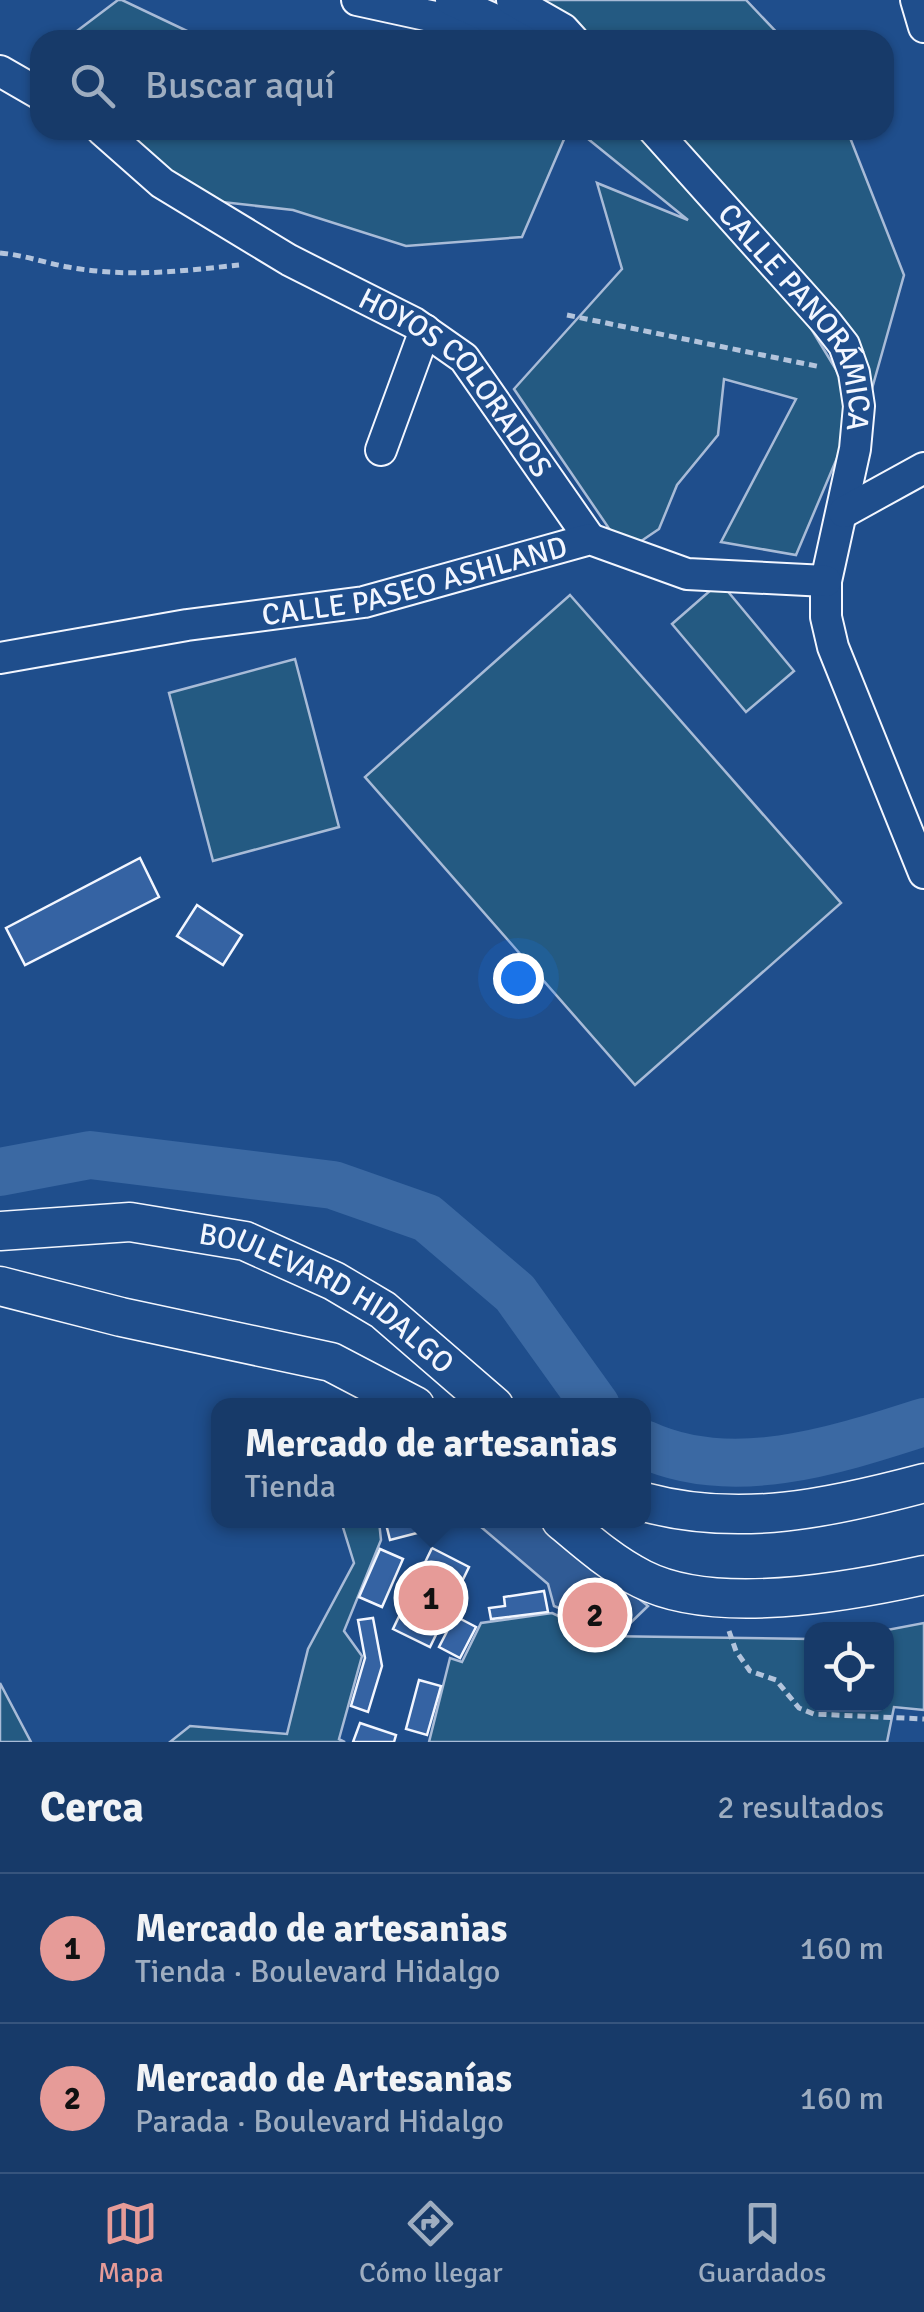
<!DOCTYPE html>
<html lang="es">
<meta charset="utf-8">
<style>
:root{--surface:#173a69;--page:#244571;--text:#f1f3f6;--muted:#9eadc0;--line:#36547d;--accent:#e69b98}
body{margin:0;font-family:Signika,sans-serif;background:var(--page);color:var(--text)}
.controls{position:absolute;right:30px;bottom:30px;display:grid;overflow:hidden;border-radius:20px;box-shadow:0 2px 8px #0004}
.controls button{width:90px;height:90px;display:grid;place-items:center;padding:0;border:0;border-bottom:2px solid var(--line);background:var(--surface);color:var(--text);font:50px sans-serif}
.you{position:absolute;left:518px;top:978px;width:35px;height:35px;margin:-25px;border:8px solid #fff;border-radius:50%;background:#1a73e8;box-shadow:0 0 0 15px #1a73e833}
.badge{display:grid;place-items:center;width:65px;height:65px;border-radius:50%;background:var(--accent);color:#111;font-size:32px;font-weight:700}
.pin{position:absolute;translate:-50% -50%;border:5px solid #fff;box-shadow:0 2px 10px #0006}
.popup{position:absolute;left:211px;top:1398px;width:440px;height:130px;box-sizing:border-box;display:grid;place-content:center;border-radius:20px;background:var(--surface);filter:drop-shadow(0 2px 8px #0005);font-size:32px;white-space:nowrap;color:var(--muted)}
.popup b{font-size:38px;color:var(--text)}
.popup::after{content:'';position:absolute;left:50%;top:100%;margin-left:-20px;border:20px solid transparent;border-top-color:var(--surface)}
.list{margin:0;padding:0;list-style:none}
h2{display:flex;justify-content:space-between;align-items:center;height:130px;margin:0;padding:0 40px;font-size:42px}
h2 small{font-size:32px;font-weight:400;color:var(--muted)}
.list li{display:grid;grid-template-columns:65px 1fr auto;gap:30px;align-items:center;box-sizing:border-box;height:150px;padding:0 40px;border-top:2px solid var(--line)}
.list b{display:block;font-size:38px;white-space:nowrap}
.list p{margin:0;font-size:32px;white-space:nowrap;color:var(--muted)}
.list em{font-size:32px;font-style:normal;color:var(--muted)}
.icon{flex:none;width:55px;height:55px;fill:none;stroke:currentColor;stroke-width:2;stroke-linecap:round;stroke-linejoin:round}
.map{position:relative;flex:none;width:924px;height:1742px;overflow:hidden}
.search{position:absolute;background:var(--surface);box-shadow:0 2px 8px #0004;left:30px;right:30px;top:30px;height:110px;display:flex;align-items:center;gap:25px;box-sizing:border-box;padding:0 35px;border-radius:30px;color:var(--muted);font-size:38px}
.sheet{height:430px;background:var(--surface)}
nav{display:flex;justify-content:space-around;align-items:center;box-sizing:border-box;height:140px;border-top:2px solid var(--line);background:var(--surface);font-size:28px;color:var(--muted)}
nav a{display:grid;justify-items:center;gap:5px}
nav .on{color:var(--accent)}
.map>svg:first-child{display:block}
</style>
<div class="map">
<svg width="924" height="1742" viewBox="0 0 924 1742">
<rect width="100%" height="100%" fill="#1f4e8c"/>
<path fill="#245a82" stroke="#a8bbd7" stroke-width="2.5" fill-rule="evenodd" d="M 118,0 L 122,0 L 206,40 L 65,40 Z
M 417,0 L 746,0 L 784,40 L 466,40 Z
M 112,130 L 568,130 L 522,237 L 406,246 L 293,210 L 186,198 Z
M 577,130 L 847,130 L 904,275 L 855,449 L 851,425 L 796,555 L 721,542 L 796,399 L 724,379 L 718,435 L 677,485 L 659,529 L 625,552 L 514,389 L 622,269 L 597,183 L 688,220 ZM 801,312 L 843,345 L 846,386 Z
M 720,582 L 794,671 L 746,712 L 672,624 Z
M 570,595 L 841,903 L 635,1085 L 365,777 Z
M 295,659 L 339,827 L 213,861 L 169,693 Z
M 341,1521 L 379,1521 L 381,1540 L 344,1631 L 362,1656 L 339,1739 L 345,1742 L 170,1742 L 190,1726 L 287,1734 L 308,1649 L 354,1563 Z
M 552,1613 L 601,1636 L 811,1639 L 812,1704 L 886,1704 L 887,1630 L 924,1623 L 924,1710 L 894,1707 L 887,1742 L 429,1742 L 450,1658 L 462,1662 L 481,1623 Z
M 0,1683 L 31,1742 L 0,1742 Z"/>
<path fill="#305b95" stroke="#a8bbd7" stroke-width="2.5" d="M 474,1521 L 541,1521 L 648,1606 L 620,1633 L 554,1606 L 548,1584 Z"/>
<g fill="none" stroke-linecap="round" stroke-linejoin="round">
<path stroke="#3b69a3" stroke-width="48" d="M 0,1172 L 90,1155 L 333,1185 L 427,1218 L 515,1293 L 596,1406
M 644,1444 C 732,1485 837,1450 924,1422"/>
</g>
<path fill="#3563a3" stroke="#f2f6ff" stroke-width="2.5" d="M 140,858 L 159,897 L 25,965 L 6,928 Z
M 197,905 L 242,935 L 223,965 L 177,936 Z
M 385,1520 L 414,1520 L 417,1533 L 390,1540 Z
M 432,1548 L 469,1567 L 430,1647 L 393,1629 Z
M 380,1549 L 403,1559 L 382,1607 L 359,1597 Z
M 544,1591 L 548,1612 L 491,1619 L 489,1608 L 505,1606 L 504,1597 Z
M 455,1616 L 476,1627 L 460,1658 L 439,1647 Z
M 373,1618 L 382,1666 L 368,1712 L 351,1706 L 365,1658 L 358,1620 Z
M 419,1680 L 441,1686 L 427,1735 L 406,1729 Z
M 360,1723 L 396,1735 L 394,1742 L 353,1742 Z"/>
<g fill="none" stroke-linecap="round" stroke-linejoin="round">
<g stroke="#f2f6ff" stroke-width="34">
<g id="minor">
<path d="M 357,0 L 435,17 L 492,40"/>
<path d="M 451,0 L 540,40"/>
<path d="M 512,0 L 563,29 L 573,40"/>
<path d="M 916,0 L 924,27"/>
<path d="M 0,71 L 40,94"/>
<path id="s1" d="M 102,130 L 162,183 L 289,260 L 414,323 L 464,358 L 590,539"/>
<path id="s2" d="M 654,130 L 826,322 L 844,345 L 854,373 L 859,406 L 855,449 L 826,581 L 826,617 L 833,647 L 924,873"/>
<path d="M 381,450 L 425,330"/>
<path d="M 844,512 L 924,468"/>
<path id="s3" d="M 0,658 L 187,625 L 364,602 L 590,539 L 687,574 L 826,581"/>
</g>
</g>
<g stroke="#f2f6ff" stroke-width="41">
<g id="major">
<path id="s4" d="M 0,1231 L 130,1222 L 245,1241 L 334,1281 L 383,1310 L 494,1406"/>
<path d="M 0,1286 L 121,1317 L 331,1362 L 415,1406"/>
<path d="M 644,1502 C 740,1528 830,1508 924,1483"/>
<path d="M 561,1520 C 587,1542 612,1564 642,1579 C 715,1616 847,1592 924,1575"/>
</g>
</g>
<path stroke="#b3c4dc" stroke-width="5" stroke-dasharray="8 5" stroke-linecap="butt" d="M 0,253 C 24,255 45,263 68,267 C 127,278 182,271 239,265
M 567,315 L 821,367
M 729,1631 L 736,1651 L 750,1671 L 776,1680 L 799,1708 L 814,1714 L 924,1719"/>
<use href="#minor" stroke="#1f4e8c" stroke-width="30"/>
<use href="#major" stroke="#1f4e8c" stroke-width="38"/>
</g>
<g text-anchor="middle" stroke-width="8" stroke-linejoin="round" paint-order="stroke">
<g font-size="30" fill="#f2f6ff" stroke="#1f4e8c">
<text dy="10" stroke="none"><textPath href="#s2" startOffset="240">CALLE PANORÁMICA</textPath></text>
<text dy="10" stroke="none"><textPath href="#s1" startOffset="440">HOYOS COLORADOS</textPath></text>
<text dy="10" stroke="none"><textPath href="#s3" startOffset="422">CALLE PASEO ASHLAND</textPath></text>
<text dy="10" stroke="none"><textPath href="#s4" startOffset="345">BOULEVARD HIDALGO</textPath></text>
</g>
</g>
</svg>
<div class="controls">
<button><svg class="icon" aria-label="locate" viewBox="0 0 24 24"><circle cx="12" cy="12" r="6"/><path d="M12 2v4M12 18v4M2 12h4M18 12h4"/></svg></button>
</div>
<div class="you"></div>
<div class="pin badge" style="left:431px;top:1598px">1</div>
<div class="popup"><b>Mercado de artesanias</b>Tienda</div>
<div class="pin badge" style="left:595px;top:1615px">2</div>
<div class="search"><svg class="icon" aria-label="search" viewBox="0 0 24 24"><circle cx="10" cy="10" r="6"/><path d="M15 15l6 6"/></svg>Buscar aquí</div>
</div>
<section class="sheet">
<h2>Cerca<small>2 resultados</small></h2>
<ul class="list">
<li><span class="badge">1</span><div><b>Mercado de artesanias</b><p>Tienda · Boulevard Hidalgo</p></div><em>160 m</em></li>
<li><span class="badge">2</span><div><b>Mercado de Artesanías</b><p>Parada · Boulevard Hidalgo</p></div><em>160 m</em></li>
</ul>
</section>
<nav>
<a class="on"><svg class="icon" aria-label="map" viewBox="0 0 24 24"><path d="M3 6l6-2 6 2 6-2v14l-6 2-6-2-6 2zM9 4v14M15 6v14"/></svg>Mapa</a>
<a><svg class="icon" aria-label="directions" viewBox="0 0 24 24"><path d="M12 3l9 9-9 9-9-9zM9 14v-3h6M13 9l2 2-2 2"/></svg>Cómo llegar</a>
<a><svg class="icon" aria-label="saved" viewBox="0 0 24 24"><path d="M7 4h10v16l-5-4-5 4z"/></svg>Guardados</a>
</nav>
